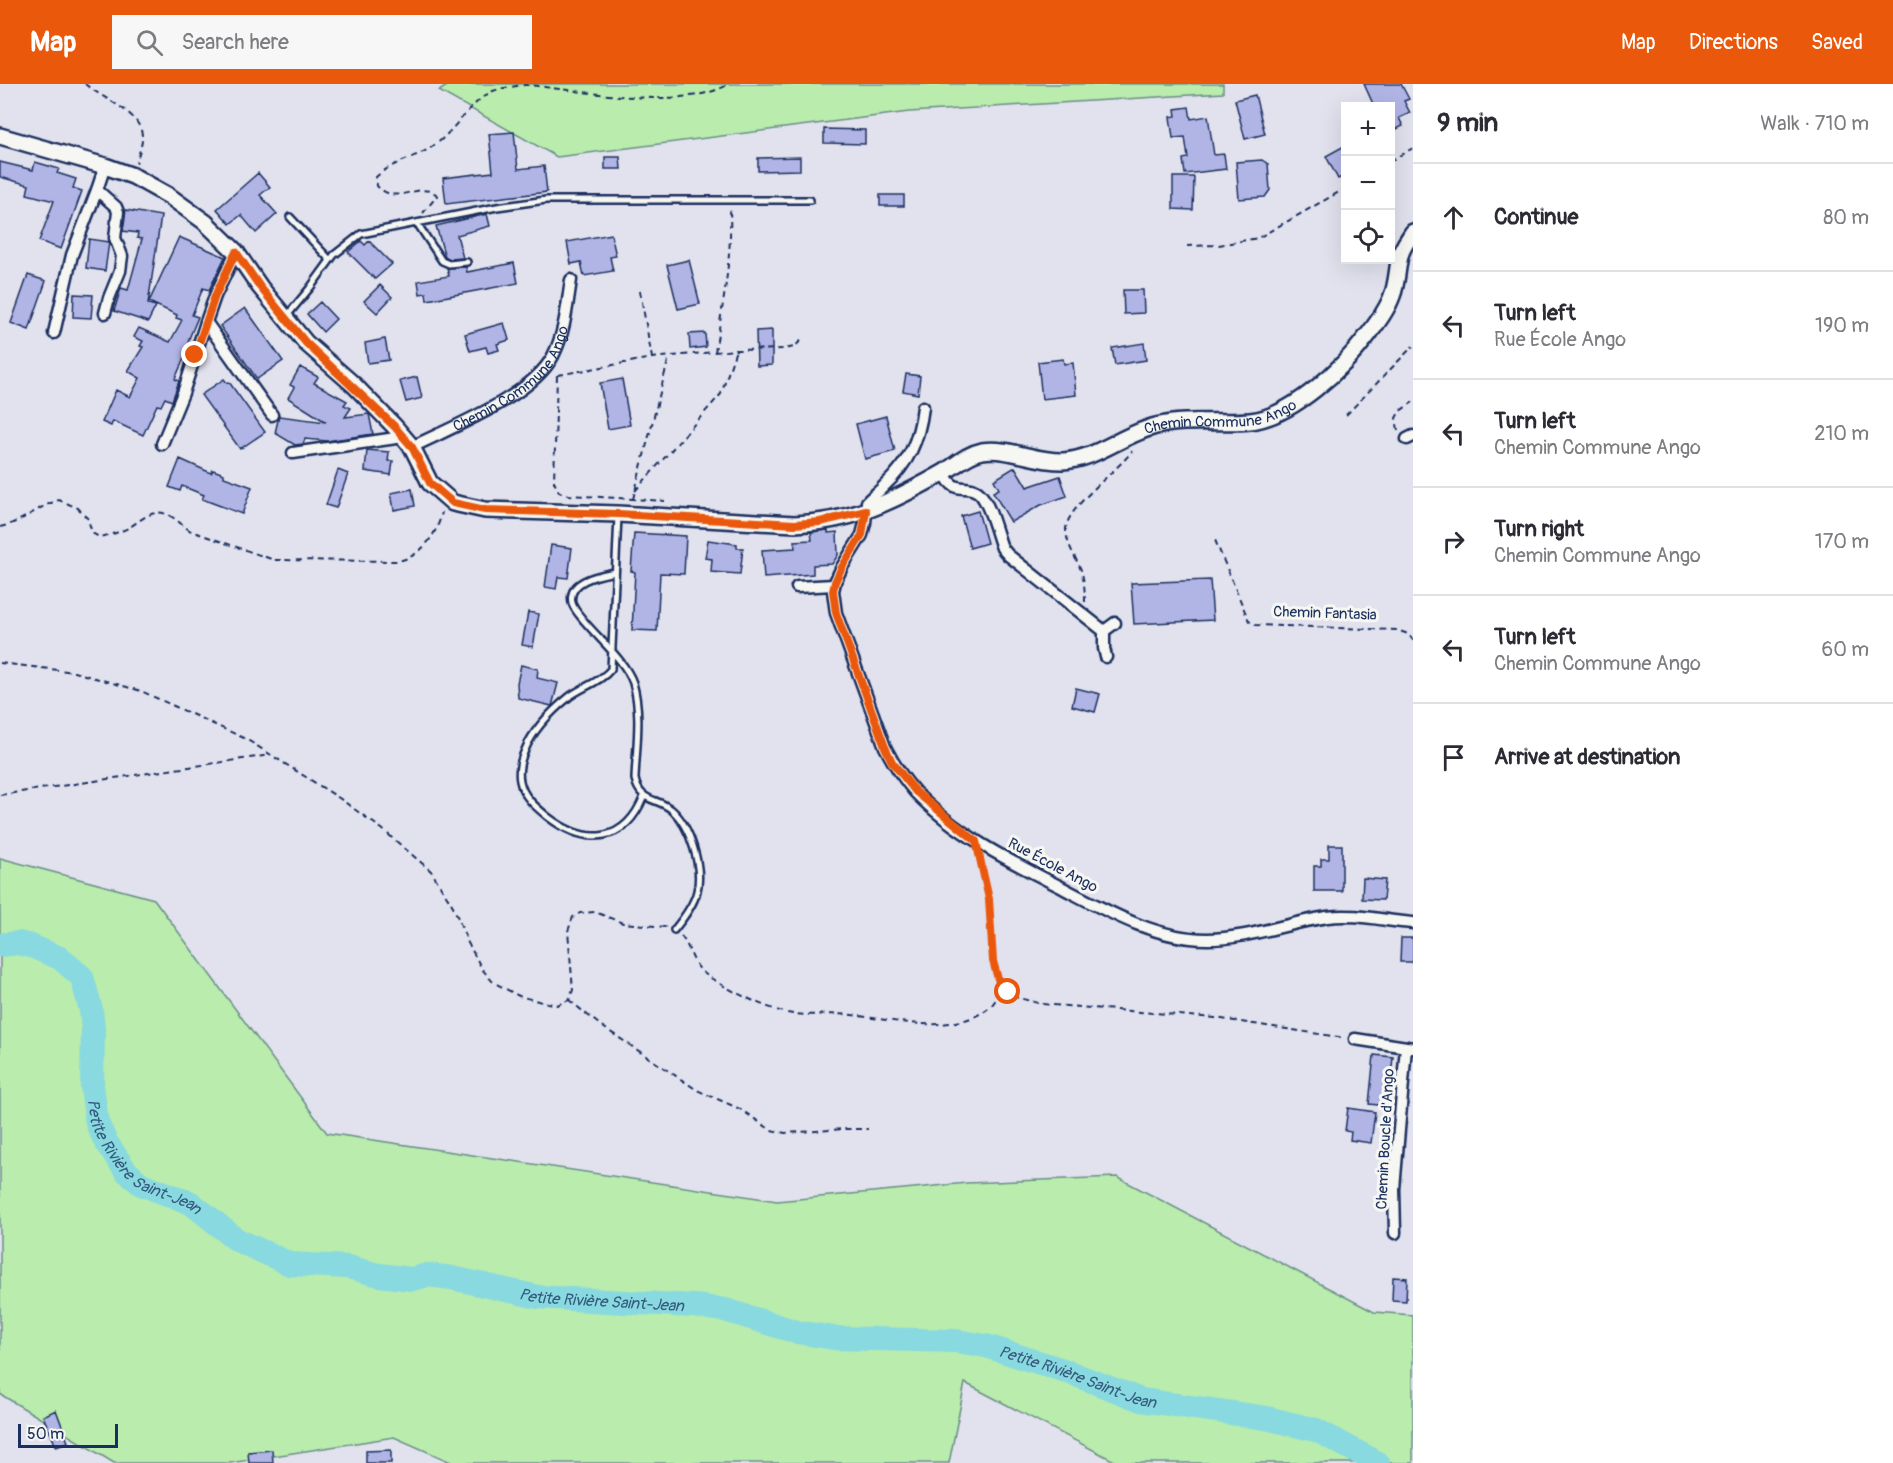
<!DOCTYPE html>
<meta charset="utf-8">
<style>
:root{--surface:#fff;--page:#f7f7f7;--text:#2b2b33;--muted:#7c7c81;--line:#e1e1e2;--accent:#ea580c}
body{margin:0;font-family:Pangolin,sans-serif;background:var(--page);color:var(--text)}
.controls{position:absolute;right:18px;top:18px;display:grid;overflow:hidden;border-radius:0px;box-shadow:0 6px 24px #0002}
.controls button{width:54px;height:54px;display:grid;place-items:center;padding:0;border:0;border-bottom:2px solid var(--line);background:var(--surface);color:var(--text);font:30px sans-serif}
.scale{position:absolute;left:18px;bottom:15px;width:100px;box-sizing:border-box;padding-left:6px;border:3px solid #1b2f5e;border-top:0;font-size:16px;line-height:21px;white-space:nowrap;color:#1b2f5e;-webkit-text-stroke:4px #f6f6f2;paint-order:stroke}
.stop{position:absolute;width:18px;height:18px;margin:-14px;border:4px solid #ea580c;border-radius:50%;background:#fff}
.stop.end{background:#ea580c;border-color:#fff;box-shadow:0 2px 6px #0008}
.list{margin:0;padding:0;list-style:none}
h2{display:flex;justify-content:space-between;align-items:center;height:78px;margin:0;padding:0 24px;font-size:26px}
h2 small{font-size:20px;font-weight:400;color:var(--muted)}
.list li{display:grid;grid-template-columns:39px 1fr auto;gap:18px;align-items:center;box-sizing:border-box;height:108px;padding:0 24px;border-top:2px solid var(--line)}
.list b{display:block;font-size:22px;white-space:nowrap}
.list p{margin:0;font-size:20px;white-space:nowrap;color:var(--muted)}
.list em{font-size:20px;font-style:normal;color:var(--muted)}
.icon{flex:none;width:33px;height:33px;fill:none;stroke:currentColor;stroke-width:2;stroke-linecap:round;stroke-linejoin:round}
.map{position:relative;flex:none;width:1413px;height:1379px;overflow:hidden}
header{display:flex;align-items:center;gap:36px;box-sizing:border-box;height:84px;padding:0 30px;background:var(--accent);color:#fff}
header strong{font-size:28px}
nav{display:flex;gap:33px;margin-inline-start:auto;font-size:21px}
.search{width:420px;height:54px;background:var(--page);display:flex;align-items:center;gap:15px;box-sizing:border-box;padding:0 21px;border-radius:0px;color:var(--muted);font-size:22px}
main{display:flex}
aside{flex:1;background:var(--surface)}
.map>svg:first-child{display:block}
</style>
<header>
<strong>Map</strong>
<div class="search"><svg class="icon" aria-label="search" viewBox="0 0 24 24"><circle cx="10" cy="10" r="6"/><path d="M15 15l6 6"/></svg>Search here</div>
<nav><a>Map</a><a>Directions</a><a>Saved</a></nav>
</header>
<main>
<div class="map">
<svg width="1413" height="1379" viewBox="0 0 1413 1379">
<rect width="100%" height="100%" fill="#e1e2ee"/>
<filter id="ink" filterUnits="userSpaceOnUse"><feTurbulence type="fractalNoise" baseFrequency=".0167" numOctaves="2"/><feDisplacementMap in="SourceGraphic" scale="12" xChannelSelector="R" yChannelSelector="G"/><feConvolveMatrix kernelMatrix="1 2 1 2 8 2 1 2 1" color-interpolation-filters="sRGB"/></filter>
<g filter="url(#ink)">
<path fill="#b9ecad" stroke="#6a8e86" stroke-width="1.5" d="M 450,0 L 1223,0 L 1223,9 L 909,28 L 557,73 L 439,7 Z
M 0,774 L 154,815 L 327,1049 L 777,1117 L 967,1099 L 1117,1093 L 1374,1228 L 1413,1231 L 1413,1379 L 1118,1379 L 965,1299 L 949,1379 L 453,1379 L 394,1353 L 230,1379 L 114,1379 L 0,1310 Z"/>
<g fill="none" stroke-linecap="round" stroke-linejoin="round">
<path stroke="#88d9e0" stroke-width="24" id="s1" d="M 0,861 L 18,859 L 31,862 L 60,874 L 82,893 L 91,926 L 93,945 L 92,1002 L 97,1039 L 106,1058 L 126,1087 L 141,1100 L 191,1119 L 237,1156 L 290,1180 L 348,1183 L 379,1191 L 412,1195 L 428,1191 L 452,1194 L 538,1213 L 694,1222 L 725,1226 L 797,1248 L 834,1254 L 956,1257 L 986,1262 L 1063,1286 L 1141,1316 L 1266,1334 L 1316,1346 L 1378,1379"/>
</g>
<path fill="#b0b5e6" stroke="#1b2f5e" stroke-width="1.5" d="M 1364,0 L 1401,0 L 1409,15 L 1404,17 L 1410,29 L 1399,34 L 1403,42 L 1390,48 L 1390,22 L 1374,22 Z
M 1255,11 L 1265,50 L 1245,55 L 1235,16 Z
M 1189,23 L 1191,35 L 1208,32 L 1214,71 L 1224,70 L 1226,85 L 1185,90 L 1183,75 L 1188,74 L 1185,53 L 1173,54 L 1170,33 L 1176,32 L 1175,25 Z
M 824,45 L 865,46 L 865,60 L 824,59 Z
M 514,48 L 518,85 L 544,82 L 547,108 L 446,120 L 443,94 L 493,88 L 489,50 Z
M 1346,61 L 1346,91 L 1338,95 L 1326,72 Z
M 605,73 L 620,73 L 621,85 L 605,85 Z
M 800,73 L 800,86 L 758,87 L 758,74 Z
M 1262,76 L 1268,80 L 1270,106 L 1265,113 L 1239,115 L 1236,78 Z
M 0,78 L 33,86 L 35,78 L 59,85 L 57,89 L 76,95 L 73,104 L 82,107 L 61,165 L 39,157 L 54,117 L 27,110 L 29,101 L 0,93 Z
M 258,89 L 270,103 L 260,111 L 277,130 L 256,149 L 241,131 L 230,140 L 217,125 Z
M 1173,93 L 1194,93 L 1193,126 L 1173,125 Z
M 880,111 L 904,111 L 904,122 L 880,122 Z
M 126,126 L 161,132 L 148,220 L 156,222 L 148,238 L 114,227 L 121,204 L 128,206 L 142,155 L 137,154 L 138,149 L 123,147 Z
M 487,130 L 490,142 L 457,151 L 463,174 L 450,175 L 445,173 L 436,142 Z
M 611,150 L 616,172 L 610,173 L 613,187 L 584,192 L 581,178 L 571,180 L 567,158 Z
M 179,153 L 225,173 L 209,206 L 203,204 L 192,231 L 198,233 L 188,257 L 191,258 L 175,295 L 179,297 L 172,317 L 165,314 L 161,322 L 157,321 L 143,351 L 113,337 L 111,342 L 102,338 L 116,306 L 130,313 L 140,294 L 128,287 L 143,263 L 140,262 L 143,257 L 134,253 L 139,244 L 170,258 L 182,236 L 176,234 L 177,231 L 149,218 Z
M 89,155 L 109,158 L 105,187 L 86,184 Z
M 361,157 L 365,161 L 369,157 L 392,180 L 375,195 L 348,168 Z
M 689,176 L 700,220 L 678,225 L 667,181 Z
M 514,179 L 518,199 L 427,216 L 426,209 L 420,210 L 418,197 L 449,192 L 447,184 L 466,183 L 467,188 Z
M 28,191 L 46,197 L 29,246 L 11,239 Z
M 380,201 L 392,213 L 377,229 L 364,217 Z
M 1123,206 L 1143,206 L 1144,229 L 1124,230 Z
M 74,210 L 93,211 L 91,234 L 73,233 Z
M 320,218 L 336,235 L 323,248 L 307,230 Z
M 245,224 L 283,277 L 257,295 L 220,242 Z
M 504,239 L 509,256 L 497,260 L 499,266 L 488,269 L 486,263 L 470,267 L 465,250 Z
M 772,246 L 772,281 L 757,282 L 756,247 Z
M 705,249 L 706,263 L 690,265 L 689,250 Z
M 385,255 L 389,276 L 368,279 L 365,259 Z
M 1144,259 L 1146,276 L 1115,281 L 1112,264 Z
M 1063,275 L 1064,280 L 1073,279 L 1076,311 L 1042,315 L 1038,278 Z
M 300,283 L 318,293 L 314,299 L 347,317 L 344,321 L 351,324 L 345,333 L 369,330 L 373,350 L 327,357 L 305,355 L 303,360 L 295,361 L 275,349 L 279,332 L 326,338 L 288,314 L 294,303 L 290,301 Z
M 906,290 L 920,292 L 918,310 L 903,307 Z
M 417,293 L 422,314 L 406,318 L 400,297 Z
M 224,295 L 227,299 L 229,298 L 265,348 L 240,365 L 201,311 Z
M 622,295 L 630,341 L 608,345 L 600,299 Z
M 886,332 L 895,367 L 865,375 L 856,340 Z
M 367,366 L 389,368 L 388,377 L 393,377 L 391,391 L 365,387 Z
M 180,375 L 211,389 L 213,386 L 224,390 L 224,393 L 252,403 L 242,430 L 202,415 L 204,411 L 182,402 L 180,407 L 169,403 Z
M 1015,383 L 1027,403 L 1060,392 L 1067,412 L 1041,421 L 1011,438 L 993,408 L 999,405 L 994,396 Z
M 338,386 L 348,390 L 336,424 L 326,421 Z
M 412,405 L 415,422 L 394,426 L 391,409 Z
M 978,427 L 987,459 L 970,464 L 961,432 Z
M 828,446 L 828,449 L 837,448 L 838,471 L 832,480 L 813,481 L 813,490 L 764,494 L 762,466 L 795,464 L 794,457 L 812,456 L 811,448 Z
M 634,449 L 686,452 L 684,490 L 660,489 L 657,547 L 632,546 L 635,488 L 631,487 Z
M 708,456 L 737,460 L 737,464 L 743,464 L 740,490 L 711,488 L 712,475 L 705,474 Z
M 551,461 L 572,464 L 568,494 L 558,493 L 556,505 L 545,503 Z
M 1210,496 L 1213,536 L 1134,540 L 1131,499 Z
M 528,528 L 539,530 L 533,563 L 522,561 Z
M 521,581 L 538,585 L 537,594 L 558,599 L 552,622 L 518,614 L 517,599 Z
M 1076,604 L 1100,610 L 1095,628 L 1072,622 Z
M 1329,761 L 1342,761 L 1342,807 L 1314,807 L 1314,782 L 1321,782 L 1321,775 L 1329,775 Z
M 1363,794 L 1385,796 L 1383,816 L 1362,815 Z
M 1401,854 L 1413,854 L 1413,878 L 1400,878 Z
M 1374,971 L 1393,973 L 1388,1022 L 1369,1020 Z
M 1348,1024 L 1375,1028 L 1371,1059 L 1350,1056 L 1351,1048 L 1345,1047 Z
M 1393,1193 L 1407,1194 L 1406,1217 L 1392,1216 Z
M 56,1326 L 68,1358 L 56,1362 L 43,1332 Z
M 272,1366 L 273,1379 L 249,1379 L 248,1368 Z
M 391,1366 L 391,1379 L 366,1379 L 366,1367 Z"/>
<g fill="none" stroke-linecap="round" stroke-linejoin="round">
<g stroke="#1b2f5e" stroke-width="10">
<path id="lane" d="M 290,133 L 330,176
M 417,139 L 442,177 L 449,180 L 467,178
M 286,233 L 310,204 L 334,171 L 361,150 L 497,123 L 546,116 L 810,116
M 618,432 L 611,585 C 601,598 582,603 569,613 C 553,626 533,646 525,666 C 521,675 518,687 520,697 C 523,713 536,723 548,733 C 586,762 625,760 644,712
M 615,488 C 600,491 567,496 572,519 C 574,526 581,533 585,538 C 600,556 626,578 633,599 C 642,630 636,664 635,695 C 640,719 657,713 672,726 C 690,742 703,783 697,807 C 694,821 683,835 674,846"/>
</g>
<g stroke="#1b2f5e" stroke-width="15">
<g id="street">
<path d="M 105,82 L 97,106 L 116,123 L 118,128 L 115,154 L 122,172 L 120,187 L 109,214 L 105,229"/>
<path d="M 236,168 L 215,212 L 206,238 L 272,331"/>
<path d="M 54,249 L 72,171 L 97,106"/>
<path d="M 923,323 C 919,356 909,379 884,402 C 879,408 872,412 867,418 L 865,439 L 862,451 L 842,483 L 835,498 L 833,507 L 836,529 L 885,663 C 893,679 903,694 915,708 C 954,749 1009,777 1059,802 C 1105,826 1154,855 1207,855 C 1247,855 1287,839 1327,833 C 1355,829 1385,837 1413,839"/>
<path d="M 1407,355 L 1413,352"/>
<path d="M 162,360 L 183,309 L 206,238"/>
<path id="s2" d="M 412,363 C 452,343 532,312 553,272 C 565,249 567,221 571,196"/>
<path d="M 293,369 L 403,353"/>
<path d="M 944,389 C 956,413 965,398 978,408 C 989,416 997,451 1002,464 L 1008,471 L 1104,547 L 1104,564 L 1106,573"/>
<path d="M 797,503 L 834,501"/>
<path d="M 1104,547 L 1115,539"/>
<path d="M 1355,955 L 1413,964"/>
<path d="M 1395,1149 L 1394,1105 L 1406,963"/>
</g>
</g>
<g stroke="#1b2f5e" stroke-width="20">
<g id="secondary">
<path id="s3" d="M 0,52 L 105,82 L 133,92 L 169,112 L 205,138 L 236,168 L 260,203 L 306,259 L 354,301 L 394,342 L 412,363 L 430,399 L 453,419 L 485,426 L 618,430 L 795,440 C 811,439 828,437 844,433 C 875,426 915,405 943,389 C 956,381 967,370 982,367 C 1009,363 1036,378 1063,377 C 1097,375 1123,350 1156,342 C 1187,334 1219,340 1250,337 C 1292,333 1344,283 1368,251 C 1377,239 1387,226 1392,212 C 1397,200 1397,185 1400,172 C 1402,163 1408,156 1413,148"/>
</g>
</g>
<path stroke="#1b2f5e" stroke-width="2" stroke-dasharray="6 4.5" stroke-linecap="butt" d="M 85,0 C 103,16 145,28 142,57 C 141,64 138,72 136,79
M 1390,77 L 1413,64
M 423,129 L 437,112 L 436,110 C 417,97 398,123 377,102 L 376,93 C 393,77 418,74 436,60 C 456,45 470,18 493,7 C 501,4 516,2 525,1 C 537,1 549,4 561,5 C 606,11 689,24 729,0
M 1187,162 L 1219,161 L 1258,154 L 1346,104
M 640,207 L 652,274
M 715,268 C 723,220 732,173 730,124
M 557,291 L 554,398 L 559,408 L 569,411 L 665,417
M 558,291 L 652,274 L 736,266 L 785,265 L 794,263 L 803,255
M 1346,331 L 1413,262
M 1398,346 L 1396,334 L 1400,327 L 1413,318
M 635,407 L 721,310 L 736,266
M 633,415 L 669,273
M 0,443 C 21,439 39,422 59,416 L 78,424 L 88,435 L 92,449 L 99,453 C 109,451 121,448 130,443 C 144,434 155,422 172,433 C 179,437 184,443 191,447 L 274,476 L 397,477 C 420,474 437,451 442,428
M 1215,456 L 1249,537 L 1255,541 L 1397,546 L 1408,550 L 1413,556
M 1085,518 C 1085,508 1084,495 1081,486 C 1076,474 1067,461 1066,447 C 1064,424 1118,387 1132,367
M 0,579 L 74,588 L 141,607 L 246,655 L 339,714 L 382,745 L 431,787 L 453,822 L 468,859 L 482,885 L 493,898 L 519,912 L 538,917 L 557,921 L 569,916 L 573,906 L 568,847 L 573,833 L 580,829 L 595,828 L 623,839 L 666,843
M 0,711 L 270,671
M 979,772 L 989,815 L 993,877 L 998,895 L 1008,908 L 1015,913 L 1042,920 L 1215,934 L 1345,954
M 681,852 C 691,864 691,879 705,890 C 724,904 770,927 793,930 C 813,932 833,929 852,931 C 893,936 956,953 991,922 C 996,917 999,909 1003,903
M 569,916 L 600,941 L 697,1006 L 740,1025 L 771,1046 L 785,1049 L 845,1045 L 868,1045"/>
<use href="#lane" stroke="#f6f6f2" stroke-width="5"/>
<use href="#street" stroke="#f6f6f2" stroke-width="10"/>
<use href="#secondary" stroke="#f6f6f2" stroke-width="15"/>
</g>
</g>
<g fill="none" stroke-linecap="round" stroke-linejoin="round" filter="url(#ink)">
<path stroke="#ea580c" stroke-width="8" d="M 195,271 L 215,212 L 236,168 L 260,203 L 306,259 L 394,342 L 412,363 L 430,399 L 453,419 L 485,426 L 618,430 L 795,440 L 820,438 L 866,427 L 862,451 L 842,483 L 835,498 L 833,507 L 836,529 L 885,663 L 892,678 L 916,708 L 976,757 L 989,815 L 993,877 L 998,895 L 1008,908"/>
</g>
<g text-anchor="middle" stroke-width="6" stroke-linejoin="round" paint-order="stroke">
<g font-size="15" fill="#1b2f5e" stroke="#f6f6f2">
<text dy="5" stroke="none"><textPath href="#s2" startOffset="124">Chemin Commune Ango</textPath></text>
<text dy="5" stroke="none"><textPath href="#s3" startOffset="1396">Chemin Commune Ango</textPath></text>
<text transform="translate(1325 529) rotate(2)" y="5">Chemin Fantasia</text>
<text transform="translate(1053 781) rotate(28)" y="5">Rue École Ango</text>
<text transform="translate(1385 1055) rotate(-87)" y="5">Chemin Boucle d'Ango</text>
</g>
<g font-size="16" font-style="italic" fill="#365a7e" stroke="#f6f6f2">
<text dy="6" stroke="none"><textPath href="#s1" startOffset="298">Petite Rivière Saint-Jean</textPath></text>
<text dy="6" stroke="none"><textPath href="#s1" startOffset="802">Petite Rivière Saint-Jean</textPath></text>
<text dy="6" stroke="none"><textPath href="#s1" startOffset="1288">Petite Rivière Saint-Jean</textPath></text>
</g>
</g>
</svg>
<div class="controls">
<button>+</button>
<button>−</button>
<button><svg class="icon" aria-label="locate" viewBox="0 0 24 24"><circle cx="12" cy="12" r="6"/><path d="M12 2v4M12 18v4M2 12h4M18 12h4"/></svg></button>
</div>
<div class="scale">50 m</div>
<div class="stop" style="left:1008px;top:908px"></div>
<div class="stop end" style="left:195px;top:271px"></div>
</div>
<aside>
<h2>9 min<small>Walk · 710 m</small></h2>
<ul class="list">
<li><svg class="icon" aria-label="ahead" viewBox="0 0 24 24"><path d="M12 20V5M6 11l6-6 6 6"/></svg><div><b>Continue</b></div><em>80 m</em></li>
<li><svg class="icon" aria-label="left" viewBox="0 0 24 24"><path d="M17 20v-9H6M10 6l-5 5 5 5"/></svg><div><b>Turn left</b><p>Rue École Ango</p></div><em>190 m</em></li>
<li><svg class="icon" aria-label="left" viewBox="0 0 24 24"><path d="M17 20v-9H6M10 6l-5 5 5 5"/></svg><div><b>Turn left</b><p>Chemin Commune Ango</p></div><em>210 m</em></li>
<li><svg class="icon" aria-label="right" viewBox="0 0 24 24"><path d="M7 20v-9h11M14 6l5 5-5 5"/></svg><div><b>Turn right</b><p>Chemin Commune Ango</p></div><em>170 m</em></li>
<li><svg class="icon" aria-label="left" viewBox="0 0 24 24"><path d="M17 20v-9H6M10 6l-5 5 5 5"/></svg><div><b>Turn left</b><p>Chemin Commune Ango</p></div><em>60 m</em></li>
<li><svg class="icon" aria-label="arrive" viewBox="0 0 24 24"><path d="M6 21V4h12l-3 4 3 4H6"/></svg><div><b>Arrive at destination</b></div></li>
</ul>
</aside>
</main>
